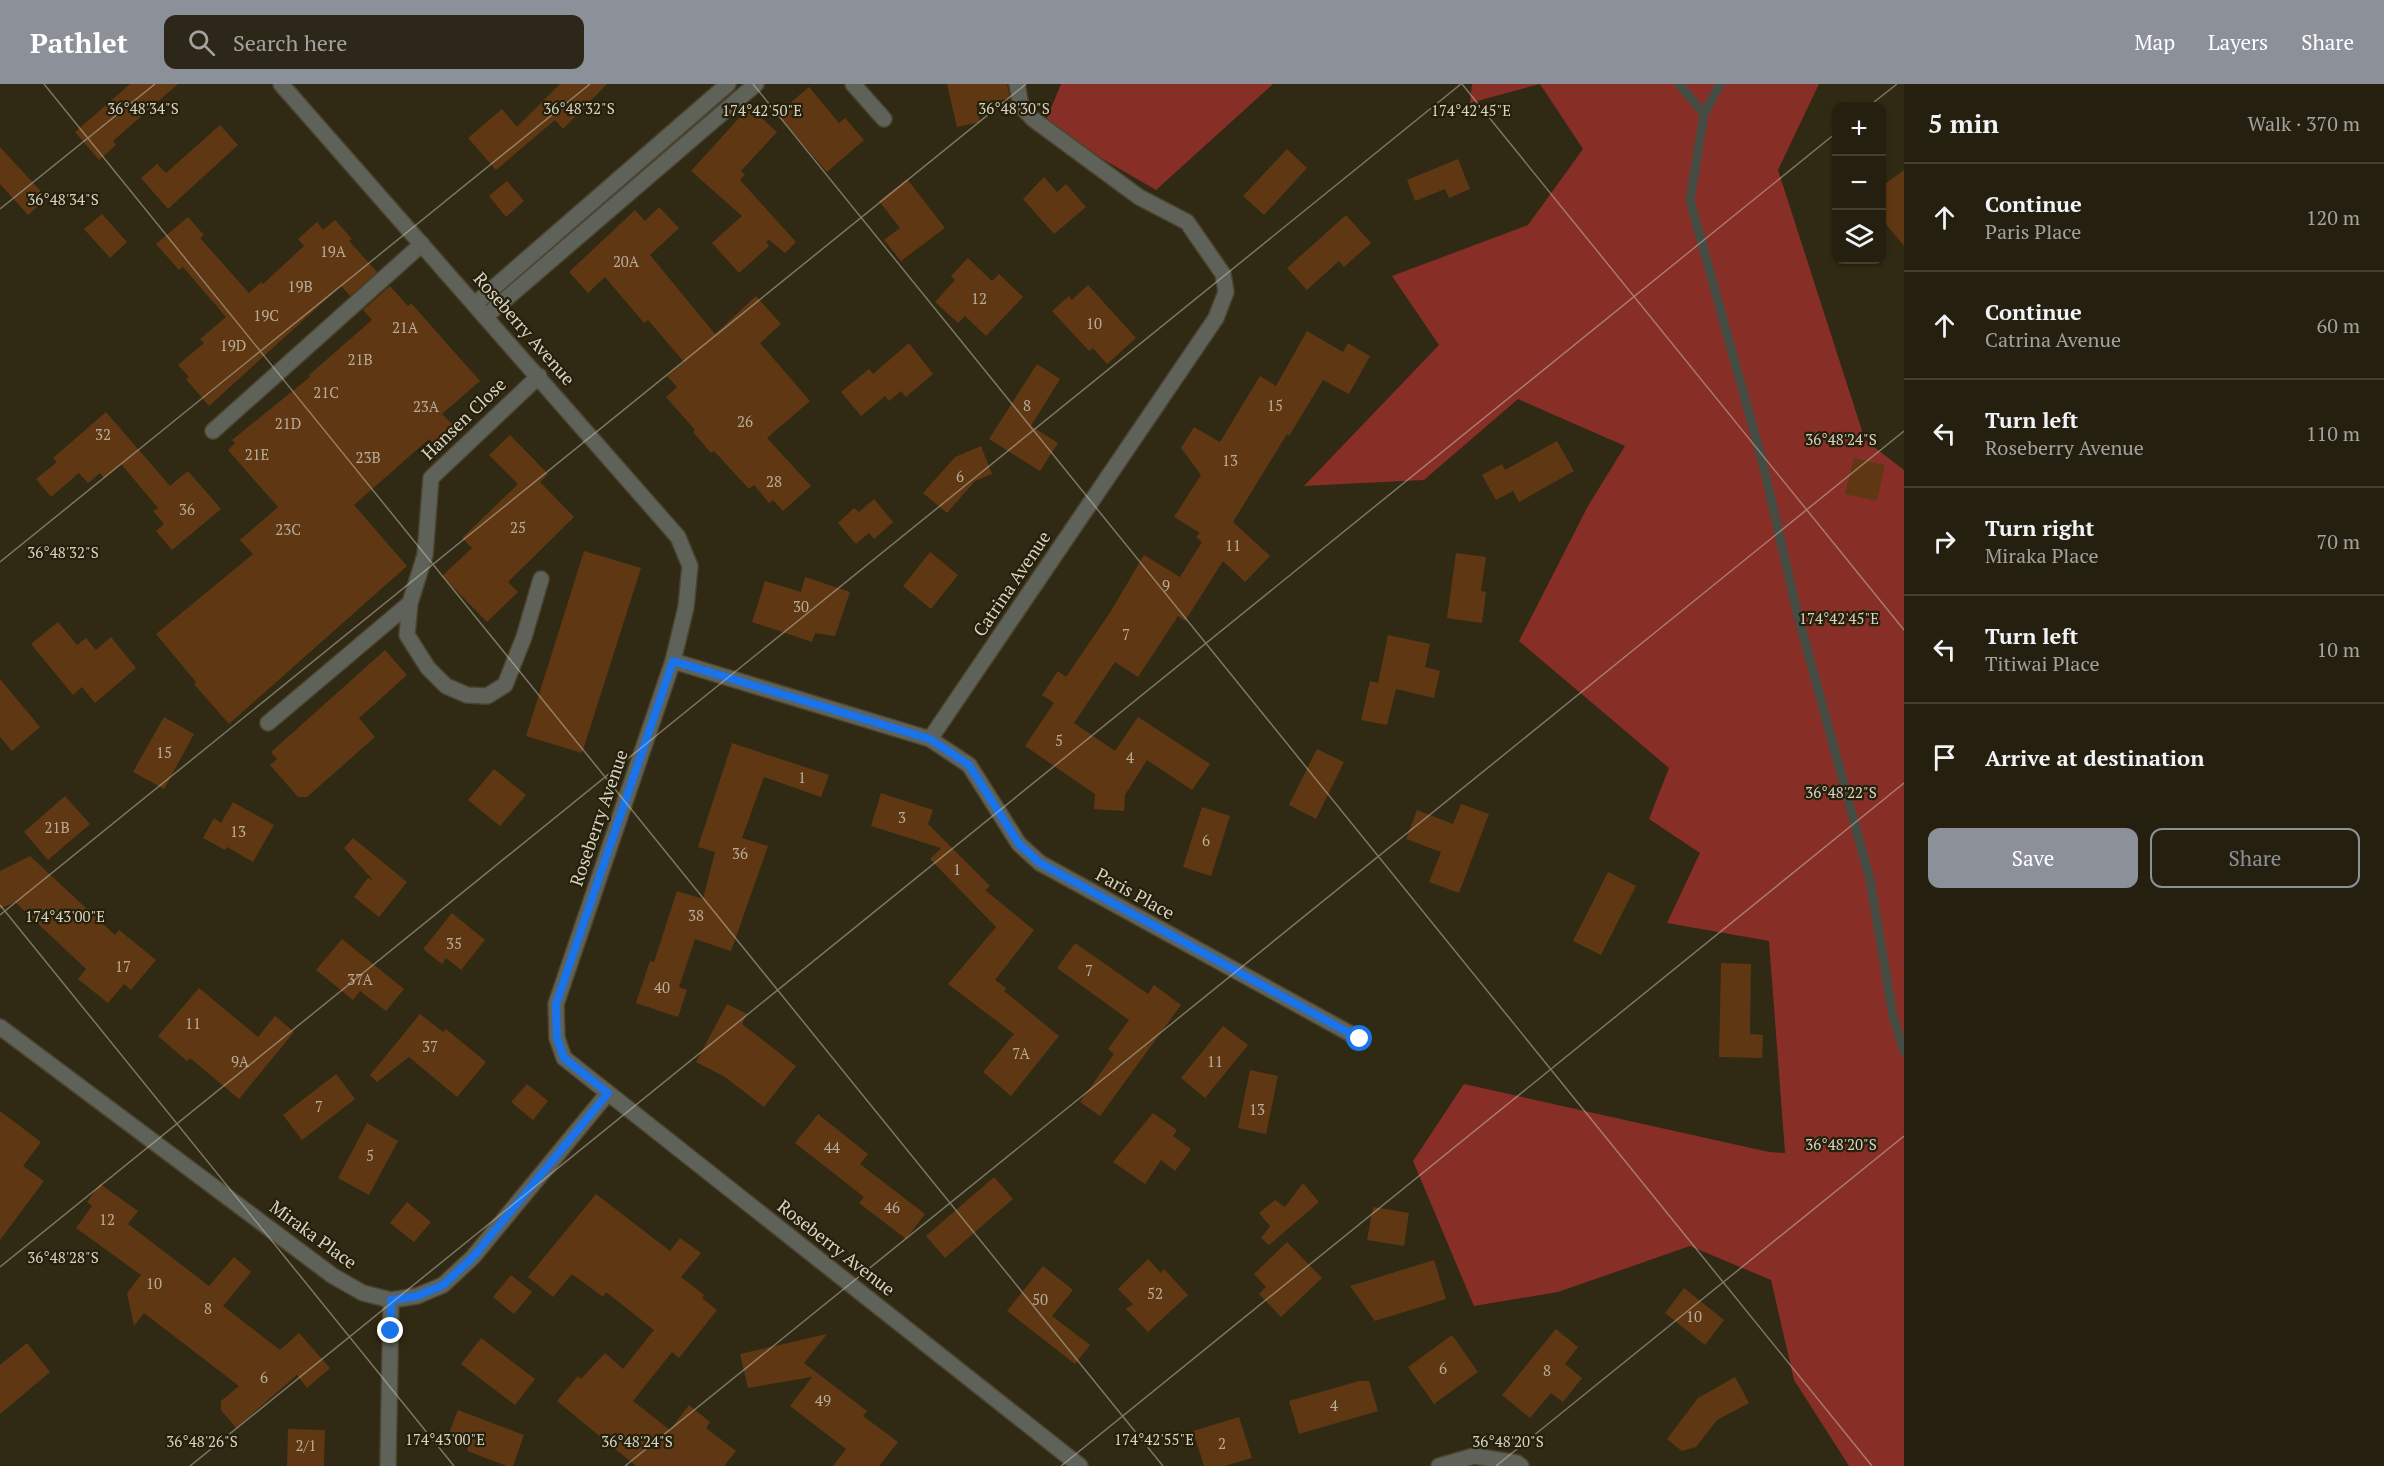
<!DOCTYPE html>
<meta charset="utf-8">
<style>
:root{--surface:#241f0f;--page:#2c2718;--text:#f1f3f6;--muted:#a3a29e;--line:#413d2f;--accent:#8c9099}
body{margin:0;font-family:"PT Serif",serif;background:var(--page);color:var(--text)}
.controls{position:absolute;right:18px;top:18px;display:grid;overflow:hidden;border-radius:12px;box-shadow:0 2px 4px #0004}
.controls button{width:54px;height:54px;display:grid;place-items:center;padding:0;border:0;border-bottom:2px solid var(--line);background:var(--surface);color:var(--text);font:30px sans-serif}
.stop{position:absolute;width:18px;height:18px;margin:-14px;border:4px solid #1a73e8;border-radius:50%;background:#fff}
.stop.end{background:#1a73e8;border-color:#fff;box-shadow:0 2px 6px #0008}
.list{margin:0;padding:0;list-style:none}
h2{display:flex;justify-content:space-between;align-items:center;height:78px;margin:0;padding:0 24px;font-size:26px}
h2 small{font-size:20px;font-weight:400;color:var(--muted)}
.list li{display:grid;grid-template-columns:39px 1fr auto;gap:18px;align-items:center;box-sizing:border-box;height:108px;padding:0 24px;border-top:2px solid var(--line)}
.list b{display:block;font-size:22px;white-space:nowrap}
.list p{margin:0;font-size:20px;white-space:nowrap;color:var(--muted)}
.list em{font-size:20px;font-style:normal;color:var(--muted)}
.actions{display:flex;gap:12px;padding:18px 24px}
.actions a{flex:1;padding:14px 0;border:2px solid var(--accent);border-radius:12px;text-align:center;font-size:21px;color:var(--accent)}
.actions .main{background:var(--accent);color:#fff}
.icon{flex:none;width:33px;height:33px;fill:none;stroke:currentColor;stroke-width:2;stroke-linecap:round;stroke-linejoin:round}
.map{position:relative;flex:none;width:1904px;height:1382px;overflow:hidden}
header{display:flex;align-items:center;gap:36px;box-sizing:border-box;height:84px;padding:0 30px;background:var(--accent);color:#fff}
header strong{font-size:28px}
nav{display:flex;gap:33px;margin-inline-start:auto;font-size:21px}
.search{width:420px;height:54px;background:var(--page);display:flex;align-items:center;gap:15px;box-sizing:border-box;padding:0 21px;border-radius:12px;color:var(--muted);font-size:22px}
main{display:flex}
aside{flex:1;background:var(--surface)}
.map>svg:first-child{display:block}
</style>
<header>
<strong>Pathlet</strong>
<div class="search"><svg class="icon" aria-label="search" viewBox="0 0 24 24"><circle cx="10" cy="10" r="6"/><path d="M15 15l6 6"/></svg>Search here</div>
<nav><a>Map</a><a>Layers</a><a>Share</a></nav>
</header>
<main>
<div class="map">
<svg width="1904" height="1382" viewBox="0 0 1904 1382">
<rect width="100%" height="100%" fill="#302914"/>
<path fill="#872e26" d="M 1061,0 L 1273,0 L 1156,106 L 1044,41 Z
M 1472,0 L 1819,0 L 1778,86 L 1865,356 L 1904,386 L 1904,1382 L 1849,1382 L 1794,1296 L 1771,1196 L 1690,1162 L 1558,1208 L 1474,1222 L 1413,1077 L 1464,1000 L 1769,1068 L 1785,1069 L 1769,857 L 1667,839 L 1700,769 L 1649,735 L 1669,684 L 1519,557 L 1588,422 L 1625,362 L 1518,315 L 1424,396 L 1304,402 L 1439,261 L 1392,192 L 1528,141 L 1583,65 L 1540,0 L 1470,19 Z"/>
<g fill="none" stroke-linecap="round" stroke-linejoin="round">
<path stroke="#454c43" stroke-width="9" d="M 1679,0 L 1704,30
M 1720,0 L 1704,30 L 1690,116 L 1763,380 L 1798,532 L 1870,796 L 1893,932 L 1904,967"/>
</g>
<path fill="#5f3813" d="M 130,0 L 178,0 L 113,57 L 116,61 L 99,76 L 75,48 Z
M 560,0 L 607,0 L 563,45 L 555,36 L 496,86 L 468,54 L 502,25 L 517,43 Z
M 947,0 L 1007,0 L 1010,14 L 976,21 L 980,38 L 957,43 Z
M 809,3 L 839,39 L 845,34 L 864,56 L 827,88 L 777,30 Z
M 749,23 L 777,48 L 741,87 L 745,91 L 740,96 L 796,158 L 785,169 L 769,156 L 766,158 L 769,162 L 739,189 L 712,159 L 742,132 L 691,87 Z
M 220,41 L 238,61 L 168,125 L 141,94 L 157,80 L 166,89 Z
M 0,63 L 47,114 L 28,131 L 0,100 Z
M 1287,65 L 1307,84 L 1264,131 L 1243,112 Z
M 1458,75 L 1470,105 L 1449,114 L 1445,105 L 1415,117 L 1407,96 Z
M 1904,86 L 1904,162 L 1881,134 L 1881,103 Z
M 1044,93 L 1057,108 L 1066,100 L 1086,123 L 1054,150 L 1023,115 Z
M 907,95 L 945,144 L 901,177 L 884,156 L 900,144 L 879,117 Z
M 507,97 L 524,117 L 506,133 L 489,112 Z
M 659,123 L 679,144 L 650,171 L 715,250 L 756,212 L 781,240 L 760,259 L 810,317 L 767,354 L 811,402 L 783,427 L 773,416 L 769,419 L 754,401 L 749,405 L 714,367 L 711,369 L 693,348 L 695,346 L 666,313 L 677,303 L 667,292 L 684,278 L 648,236 L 644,239 L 605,193 L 588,209 L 569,188 L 635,126 L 645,137 Z
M 102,130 L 127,158 L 110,174 L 84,145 Z
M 1346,131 L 1371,159 L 1344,183 L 1339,177 L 1307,206 L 1287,184 Z
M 188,133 L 204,151 L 200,154 L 249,209 L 261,198 L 263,200 L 304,162 L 298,155 L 317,138 L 323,146 L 335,136 L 352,155 L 349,157 L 377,188 L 350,212 L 341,202 L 209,322 L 186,295 L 189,293 L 178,281 L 204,259 L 200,255 L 226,233 L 183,183 L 179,186 L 156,160 Z
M 968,174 L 992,197 L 999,190 L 1023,213 L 986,252 L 965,232 L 958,239 L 935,218 L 955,196 L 951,192 Z
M 1088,201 L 1136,254 L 1107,280 L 1093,264 L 1089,267 L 1052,227 L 1069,212 L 1072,216 Z
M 390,202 L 408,222 L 411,219 L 480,297 L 442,330 L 454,342 L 434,360 L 429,355 L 354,421 L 407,482 L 229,640 L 194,600 L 196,598 L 156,550 L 253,470 L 240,456 L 278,423 L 228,366 L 235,359 L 232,356 L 310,293 L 309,291 L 372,236 L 363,226 Z
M 1307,247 L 1343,268 L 1348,259 L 1370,272 L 1349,310 L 1323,296 L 1289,352 L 1287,350 L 1233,438 L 1270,472 L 1245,498 L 1223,477 L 1185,537 L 1178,532 L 1138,593 L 1115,578 L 1074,639 L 1115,667 L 1138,633 L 1210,680 L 1192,706 L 1147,676 L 1125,711 L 1124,727 L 1094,725 L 1095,710 L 1025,662 L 1054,619 L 1042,611 L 1058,587 L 1066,593 L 1111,527 L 1144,471 L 1180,493 L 1202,458 L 1196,453 L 1200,449 L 1174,433 L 1201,391 L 1181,364 L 1194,343 L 1220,358 L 1260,292 L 1276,302 Z
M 909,259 L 933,290 L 906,313 L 901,307 L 889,317 L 885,312 L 861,332 L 841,308 L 869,285 L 873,290 Z
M 1037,280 L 1060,295 L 1031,342 L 1058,359 L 1040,387 L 989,355 Z
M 106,328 L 170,402 L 188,387 L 221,425 L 172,466 L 156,447 L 164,440 L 153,427 L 158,424 L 121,380 L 104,394 L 100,389 L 88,399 L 79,389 L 51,413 L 36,395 L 57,378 L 53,374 Z
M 510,351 L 548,390 L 540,398 L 574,433 L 508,498 L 518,508 L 487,538 L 442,492 L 472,464 L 462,454 L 518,400 L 489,371 Z
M 1557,357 L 1574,387 L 1519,418 L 1513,407 L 1496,416 L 1482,391 L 1502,380 L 1505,386 Z
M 981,362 L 992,390 L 975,397 L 947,429 L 923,409 L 955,373 Z
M 1854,374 L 1885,381 L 1877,417 L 1845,410 Z
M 874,415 L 893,438 L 874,455 L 869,449 L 856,460 L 838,439 L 854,424 L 859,428 Z
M 584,467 L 641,484 L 582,669 L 526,652 Z
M 930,468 L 958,491 L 931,525 L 903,502 Z
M 1456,469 L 1486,473 L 1481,507 L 1486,508 L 1482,539 L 1447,534 Z
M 805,493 L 850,508 L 835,552 L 815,549 L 812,558 L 752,538 L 765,497 L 801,508 Z
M 58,538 L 77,561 L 86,554 L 96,566 L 111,553 L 136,584 L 95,619 L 82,603 L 73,611 L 31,560 Z
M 1388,551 L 1430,560 L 1425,583 L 1440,587 L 1434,614 L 1396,605 L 1387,641 L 1361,636 L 1370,597 L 1378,599 Z
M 385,566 L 407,591 L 359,634 L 375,653 L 307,713 L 298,713 L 270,681 L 277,675 L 271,668 Z
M 0,595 L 40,643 L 12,667 L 0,653 Z
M 164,633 L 194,650 L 164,705 L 133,688 Z
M 732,659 L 829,691 L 821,713 L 764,693 L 742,754 L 768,762 L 731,867 L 695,855 L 679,903 L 687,906 L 678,933 L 636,919 L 650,877 L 654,878 L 677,807 L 703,815 L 715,768 L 698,763 Z
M 1317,665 L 1344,678 L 1316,735 L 1289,721 Z
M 494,685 L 526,711 L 500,742 L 468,716 Z
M 881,709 L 933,726 L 928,740 L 990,802 L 985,806 L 1034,846 L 995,896 L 1006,904 L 1004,907 L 1059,952 L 1011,1012 L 983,988 L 1014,950 L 948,900 L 996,843 L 930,775 L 941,764 L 871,742 Z
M 65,712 L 90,740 L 48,776 L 24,748 Z
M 233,718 L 274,741 L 253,778 L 227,763 L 225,766 L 203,754 L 214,734 L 221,739 Z
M 1461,720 L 1489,730 L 1459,809 L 1429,798 L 1441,768 L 1406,755 L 1417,726 L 1453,740 Z
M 1202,723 L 1230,732 L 1211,792 L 1183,783 Z
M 353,754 L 407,798 L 379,833 L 354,813 L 368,794 L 373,796 L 344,764 Z
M 30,772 L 115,851 L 119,846 L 156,876 L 131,906 L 124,900 L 108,919 L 78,895 L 86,885 L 15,818 L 0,825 L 0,787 Z
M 1608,788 L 1636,802 L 1601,871 L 1573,857 Z
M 452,829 L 485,856 L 461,886 L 446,874 L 442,880 L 423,865 Z
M 342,855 L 404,905 L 386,927 L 360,907 L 353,916 L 316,886 Z
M 1075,859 L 1148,910 L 1154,901 L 1181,921 L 1100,1032 L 1080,1018 L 1114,970 L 1108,965 L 1129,936 L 1057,884 Z
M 1721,879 L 1751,880 L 1750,950 L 1763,951 L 1762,974 L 1719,973 Z
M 199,904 L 258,953 L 275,932 L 294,948 L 239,1015 L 190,974 L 187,977 L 158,952 Z
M 727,920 L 747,930 L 742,940 L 796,982 L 764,1023 L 725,993 L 696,978 Z
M 420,930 L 443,948 L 446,945 L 486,978 L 457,1013 L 409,973 L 377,998 L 370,991 Z
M 1223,942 L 1248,961 L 1205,1014 L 1181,994 Z
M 1250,986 L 1278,992 L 1266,1050 L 1238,1044 Z
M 336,990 L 355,1015 L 302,1056 L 283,1031 Z
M 527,1000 L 548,1017 L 533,1036 L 511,1018 Z
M 0,1027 L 41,1058 L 23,1082 L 44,1097 L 0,1156 Z
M 1153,1029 L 1177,1046 L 1173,1052 L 1191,1065 L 1175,1087 L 1161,1076 L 1145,1100 L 1113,1078 Z
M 818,1030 L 868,1070 L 860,1080 L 925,1130 L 906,1155 L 859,1119 L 864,1113 L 795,1059 Z
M 367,1039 L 398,1057 L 369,1111 L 338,1094 Z
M 994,1093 L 1013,1115 L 945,1174 L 926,1152 Z
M 1303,1099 L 1319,1118 L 1269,1161 L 1261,1154 L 1270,1142 L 1259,1129 L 1275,1116 L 1285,1123 Z
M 100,1100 L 138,1127 L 128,1140 L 209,1202 L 234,1173 L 251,1188 L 223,1222 L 280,1266 L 299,1249 L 330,1284 L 307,1304 L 297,1291 L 236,1344 L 221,1326 L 221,1317 L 239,1302 L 144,1229 L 134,1242 L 127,1209 L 141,1191 L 76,1144 L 92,1122 L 87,1118 Z
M 596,1110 L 670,1167 L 680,1154 L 701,1169 L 681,1193 L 704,1211 L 702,1214 L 717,1226 L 679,1274 L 672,1268 L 633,1317 L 670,1346 L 689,1321 L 710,1338 L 706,1344 L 736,1367 L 724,1382 L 636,1382 L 557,1317 L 578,1292 L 581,1295 L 605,1269 L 623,1285 L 654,1246 L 606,1208 L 603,1213 L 572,1190 L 553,1213 L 528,1193 Z
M 407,1118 L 431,1138 L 414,1158 L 390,1139 Z
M 1373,1123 L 1409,1129 L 1404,1162 L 1367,1156 Z
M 1287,1158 L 1322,1194 L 1281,1233 L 1259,1210 L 1266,1203 L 1254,1190 Z
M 1148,1175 L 1161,1189 L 1164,1185 L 1188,1211 L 1148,1248 L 1126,1225 L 1133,1220 L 1118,1205 Z
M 1434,1176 L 1446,1215 L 1375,1237 L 1350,1202 Z
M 1043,1182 L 1073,1206 L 1052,1232 L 1090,1261 L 1075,1280 L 1007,1227 Z
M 511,1191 L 532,1208 L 514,1230 L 493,1213 Z
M 1684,1204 L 1724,1236 L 1705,1261 L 1665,1229 Z
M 1556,1245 L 1578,1263 L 1565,1280 L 1582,1294 L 1563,1318 L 1551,1309 L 1530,1334 L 1502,1311 Z
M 827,1250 L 804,1279 L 867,1327 L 863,1332 L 898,1358 L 879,1382 L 833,1382 L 846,1365 L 790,1322 L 812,1293 L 748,1304 L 740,1270 Z
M 1452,1251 L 1478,1288 L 1434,1320 L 1408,1283 Z
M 481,1254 L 535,1295 L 515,1321 L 461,1280 Z
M 27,1259 L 50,1288 L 0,1330 L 0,1281 Z
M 1735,1293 L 1749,1319 L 1717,1336 L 1696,1363 L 1682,1367 L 1667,1355 L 1698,1314 Z
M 1359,1297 L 1369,1297 L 1378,1327 L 1299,1350 L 1289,1317 Z
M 458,1326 L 524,1351 L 513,1382 L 507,1382 L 467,1367 L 470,1357 L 449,1349 Z
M 1239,1333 L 1252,1374 L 1224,1382 L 1204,1382 L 1193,1347 Z
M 288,1345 L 325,1346 L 324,1382 L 287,1382 Z"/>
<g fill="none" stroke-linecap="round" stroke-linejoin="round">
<g stroke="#4b4430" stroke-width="18">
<path id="minor" d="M 281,0 L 678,453 L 690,482 L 686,523 L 673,577 L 556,920 L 557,954 L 564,974 L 1080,1382
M 853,0 L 884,35
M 475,220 L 728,0
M 486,232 L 756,0
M 539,292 L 431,394 L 425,471 L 410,519 L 407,551 L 428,584 L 446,602 L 467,611 L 487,612 L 505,601 L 524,553 L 541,495
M 213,347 L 422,160
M 673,577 L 930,655 L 969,681 L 1019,760 L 1040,779 L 1360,955
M 268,639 L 410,519
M 930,655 L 1216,234 L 1226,208 L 1223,190 L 1187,138 L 1139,113 L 1033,35 L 1021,22 L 1017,0
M 0,943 L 333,1192 L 363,1209 L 391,1216 L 417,1212 L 443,1201 L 473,1173 L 608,1009
M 388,1382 L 391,1216
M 1439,1382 L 1474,1372 L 1517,1379 L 1521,1382"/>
</g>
<use href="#minor" stroke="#5e6258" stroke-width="15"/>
</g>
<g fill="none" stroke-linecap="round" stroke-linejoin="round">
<path stroke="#1a73e8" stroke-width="8" d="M 391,1247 L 391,1216 L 417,1212 L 443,1201 L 473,1173 L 608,1009 L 564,974 L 557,954 L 556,920 L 673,577 L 930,655 L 969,681 L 1019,760 L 1040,779 L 1360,955"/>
</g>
<path fill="none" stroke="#d7d3c6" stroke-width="1.5" stroke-opacity="0.45" d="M 44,0 L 1163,1382M 753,0 L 1872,1382M 1462,0 L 1904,546M 1869,22 L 1897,0M 0,125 L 155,0M 0,478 L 590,0M 0,821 L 454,1382M 0,831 L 1026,0M 0,1183 L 1461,0M 190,1382 L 1836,49M 625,1382 L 1904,347M 1061,1382 L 1904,699M 1496,1382 L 1904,1052"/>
<g text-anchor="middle" stroke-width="4.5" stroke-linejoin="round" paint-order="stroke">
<g font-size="15" fill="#b9ac99">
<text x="333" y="173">19A</text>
<text x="626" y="183">20A</text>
<text x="300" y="208">19B</text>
<text x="979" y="220">12</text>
<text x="266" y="237">19C</text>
<text x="1094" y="245">10</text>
<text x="405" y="249">21A</text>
<text x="233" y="267">19D</text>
<text x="360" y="281">21B</text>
<text x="326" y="314">21C</text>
<text x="1027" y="327">8</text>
<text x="1275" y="327">15</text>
<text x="426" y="328">23A</text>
<text x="745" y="343">26</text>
<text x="288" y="345">21D</text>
<text x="103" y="356">32</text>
<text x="257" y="376">21E</text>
<text x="368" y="379">23B</text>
<text x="1230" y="382">13</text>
<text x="960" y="398">6</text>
<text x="774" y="403">28</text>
<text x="187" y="431">36</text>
<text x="518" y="449">25</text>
<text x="288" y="451">23C</text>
<text x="1233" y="467">11</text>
<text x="1166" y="507">9</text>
<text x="801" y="528">30</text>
<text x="1126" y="556">7</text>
<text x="1059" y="662">5</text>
<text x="164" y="674">15</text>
<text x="1130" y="679">4</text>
<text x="802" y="699">1</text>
<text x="902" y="739">3</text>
<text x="57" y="749">21B</text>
<text x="238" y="753">13</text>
<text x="1206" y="762">6</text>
<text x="740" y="775">36</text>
<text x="957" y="791">1</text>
<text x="696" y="837">38</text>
<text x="454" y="865">35</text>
<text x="123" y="888">17</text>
<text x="1089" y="892">7</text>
<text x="360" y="901">37A</text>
<text x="662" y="909">40</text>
<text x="193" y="945">11</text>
<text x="430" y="968">37</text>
<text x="1021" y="975">7A</text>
<text x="240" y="983">9A</text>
<text x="1215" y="983">11</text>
<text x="319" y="1028">7</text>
<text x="1257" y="1031">13</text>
<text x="832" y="1069">44</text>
<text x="370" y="1077">5</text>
<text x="892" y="1129">46</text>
<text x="107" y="1141">12</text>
<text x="154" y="1205">10</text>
<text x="1155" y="1215">52</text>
<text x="1040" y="1221">50</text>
<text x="208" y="1230">8</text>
<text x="1694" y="1238">10</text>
<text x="1443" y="1290">6</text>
<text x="1547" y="1292">8</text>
<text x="264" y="1299">6</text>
<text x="823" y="1322">49</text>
<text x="1334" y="1327">4</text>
<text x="1222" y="1365">2</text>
<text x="306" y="1367">2/1</text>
</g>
<g font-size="18" fill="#d7d3c6" stroke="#26200a">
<text transform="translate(524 245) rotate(49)" y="6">Roseberry Avenue</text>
<text transform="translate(464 335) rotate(-44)" y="6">Hansen Close</text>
<text transform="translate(1012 500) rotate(-56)" y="6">Catrina Avenue</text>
<text transform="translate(599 734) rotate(-71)" y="6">Roseberry Avenue</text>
<text transform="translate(1135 810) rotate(29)" y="6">Paris Place</text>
<text transform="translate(313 1151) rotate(36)" y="6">Miraka Place</text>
<text transform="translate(836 1164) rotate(38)" y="6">Roseberry Avenue</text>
</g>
</g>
<g font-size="15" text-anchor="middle" fill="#d7d3c6" stroke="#26200a" stroke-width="4.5" stroke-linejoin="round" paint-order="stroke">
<text x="143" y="30">36°48'34"S</text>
<text x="579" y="30">36°48'32"S</text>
<text x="1014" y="30">36°48'30"S</text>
<text x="1471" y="32">174°42'45"E</text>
<text x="762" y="32">174°42'50"E</text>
<text x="63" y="121">36°48'34"S</text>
<text x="1841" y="361">36°48'24"S</text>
<text x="63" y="474">36°48'32"S</text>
<text x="1839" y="540">174°42'45"E</text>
<text x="1841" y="714">36°48'22"S</text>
<text x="65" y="838">174°43'00"E</text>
<text x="1841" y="1066">36°48'20"S</text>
<text x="63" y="1179">36°48'28"S</text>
<text x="445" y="1361">174°43'00"E</text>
<text x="1154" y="1361">174°42'55"E</text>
<text x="202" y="1363">36°48'26"S</text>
<text x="637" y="1363">36°48'24"S</text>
<text x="1508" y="1363">36°48'20"S</text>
</g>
</svg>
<div class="controls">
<button>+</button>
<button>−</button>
<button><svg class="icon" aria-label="layers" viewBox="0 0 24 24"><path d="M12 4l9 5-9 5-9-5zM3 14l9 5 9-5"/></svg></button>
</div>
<div class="stop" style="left:1360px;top:955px"></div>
<div class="stop end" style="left:391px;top:1247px"></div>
</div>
<aside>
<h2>5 min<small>Walk · 370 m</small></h2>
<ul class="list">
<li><svg class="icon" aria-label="ahead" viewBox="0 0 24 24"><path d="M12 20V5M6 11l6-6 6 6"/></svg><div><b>Continue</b><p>Paris Place</p></div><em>120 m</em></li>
<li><svg class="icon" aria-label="ahead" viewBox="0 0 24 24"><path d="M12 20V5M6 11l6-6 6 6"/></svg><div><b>Continue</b><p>Catrina Avenue</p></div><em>60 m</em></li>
<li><svg class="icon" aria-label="left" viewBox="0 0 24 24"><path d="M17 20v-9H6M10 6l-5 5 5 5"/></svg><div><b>Turn left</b><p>Roseberry Avenue</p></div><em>110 m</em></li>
<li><svg class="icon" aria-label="right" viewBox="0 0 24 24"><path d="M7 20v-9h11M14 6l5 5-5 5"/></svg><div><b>Turn right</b><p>Miraka Place</p></div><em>70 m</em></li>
<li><svg class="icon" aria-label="left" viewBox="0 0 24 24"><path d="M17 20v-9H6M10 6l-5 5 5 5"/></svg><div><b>Turn left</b><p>Titiwai Place</p></div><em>10 m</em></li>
<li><svg class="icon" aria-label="arrive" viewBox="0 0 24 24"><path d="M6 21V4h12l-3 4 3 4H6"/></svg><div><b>Arrive at destination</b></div></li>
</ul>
<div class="actions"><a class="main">Save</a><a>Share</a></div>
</aside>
</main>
